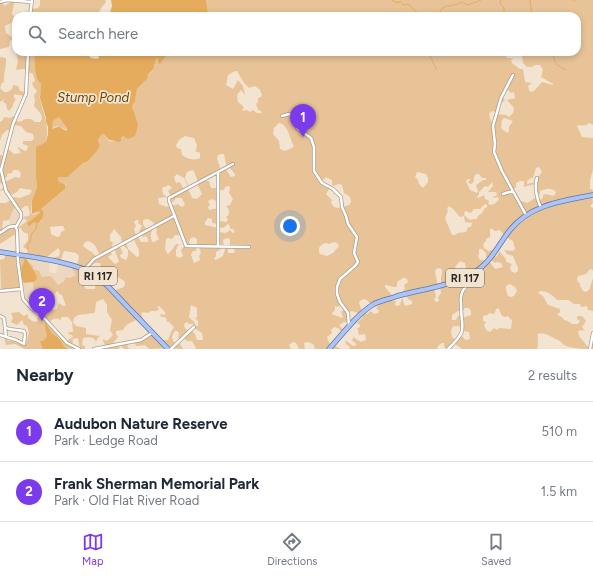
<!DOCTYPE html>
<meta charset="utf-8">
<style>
:root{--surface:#fff;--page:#f6f6f7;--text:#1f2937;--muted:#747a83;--line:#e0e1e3;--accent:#7c3aed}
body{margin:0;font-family:Figtree,sans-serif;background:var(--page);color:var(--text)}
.you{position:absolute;left:290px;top:226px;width:14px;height:14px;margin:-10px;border:3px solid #fff;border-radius:50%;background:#1a73e8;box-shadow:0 0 0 6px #1a73e833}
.badge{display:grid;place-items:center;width:26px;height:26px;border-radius:50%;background:var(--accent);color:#fff;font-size:13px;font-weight:700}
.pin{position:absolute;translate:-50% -33px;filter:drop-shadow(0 1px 2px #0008)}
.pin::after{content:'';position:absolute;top:21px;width:14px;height:12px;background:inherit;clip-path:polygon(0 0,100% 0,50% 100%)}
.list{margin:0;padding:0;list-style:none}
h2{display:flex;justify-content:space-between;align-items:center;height:52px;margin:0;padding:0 16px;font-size:17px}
h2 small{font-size:13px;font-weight:400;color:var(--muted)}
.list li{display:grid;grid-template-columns:26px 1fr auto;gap:12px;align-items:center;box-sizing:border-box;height:60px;padding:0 16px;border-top:1px solid var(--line)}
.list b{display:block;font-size:15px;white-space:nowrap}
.list p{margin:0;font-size:13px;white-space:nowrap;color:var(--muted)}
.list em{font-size:13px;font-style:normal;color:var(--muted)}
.icon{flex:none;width:22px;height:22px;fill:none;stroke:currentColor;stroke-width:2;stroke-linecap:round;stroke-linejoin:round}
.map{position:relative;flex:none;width:593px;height:349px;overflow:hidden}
.search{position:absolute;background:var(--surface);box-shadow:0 2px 6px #0003;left:12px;right:12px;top:12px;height:44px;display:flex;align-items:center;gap:10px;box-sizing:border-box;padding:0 14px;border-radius:12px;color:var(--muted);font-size:15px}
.sheet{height:172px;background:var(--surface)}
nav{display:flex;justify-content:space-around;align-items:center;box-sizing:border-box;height:56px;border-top:1px solid var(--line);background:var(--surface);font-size:11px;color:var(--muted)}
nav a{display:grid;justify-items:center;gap:2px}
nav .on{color:var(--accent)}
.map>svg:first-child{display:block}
</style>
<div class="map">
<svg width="593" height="349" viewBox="0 0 593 349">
<rect width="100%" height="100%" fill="#f3e4d2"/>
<path fill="#ecd8c1" d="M 17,207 L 21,216 L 16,227 L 11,226 L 9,220 L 14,208 Z
M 28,257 L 50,261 L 49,271 L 52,273 L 56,273 L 59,262 L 73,265 L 76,275 L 65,279 L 58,285 L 54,281 L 54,278 L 42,277 L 38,271 L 33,269 L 27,260 Z
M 22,279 L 24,283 L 33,282 L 35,294 L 35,302 L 39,311 L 37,313 L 22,299 L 20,281 Z"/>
<path fill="#e7c397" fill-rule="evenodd" d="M 0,0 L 2,0 L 4,6 L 13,1 L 16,2 L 14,3 L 12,14 L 16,19 L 16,23 L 11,23 L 5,26 L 6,33 L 12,37 L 16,34 L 16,41 L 10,40 L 9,47 L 0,49 Z
M 40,0 L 105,0 L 106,2 L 101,8 L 100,11 L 98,12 L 96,16 L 27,16 L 27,14 L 31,14 L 31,9 L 38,8 L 40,5 Z
M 206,0 L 593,0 L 593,125 L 589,123 C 586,126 582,126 579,125 L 577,126 L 582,137 L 593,138 L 593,170 L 590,180 L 590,189 L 593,190 L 592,196 L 593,203 L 590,206 L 593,208 L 593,270 L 590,269 L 586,274 L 578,276 L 577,279 L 578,282 L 580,283 L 580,286 L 583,291 L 586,292 L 589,290 L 593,278 L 593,311 L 588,310 L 587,306 L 581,307 L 580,304 L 574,304 L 569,300 L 557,300 C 553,295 547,291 540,291 L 538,293 L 543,296 L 548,305 L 560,309 L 560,312 L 557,315 L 562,317 L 564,320 L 568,321 L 572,324 L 578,324 L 580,321 L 577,319 L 577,316 L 582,316 L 586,321 L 582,327 L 585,331 L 582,330 L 578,331 L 579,336 L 587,346 L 590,347 L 591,341 L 593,342 L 593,349 C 582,349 565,349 560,341 C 552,338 547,332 538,334 C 537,339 539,344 537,349 L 462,349 L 454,343 L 447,349 L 444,347 L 444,343 L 442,343 L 438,346 L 437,349 L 349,349 L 350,347 L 346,344 L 345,340 L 353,346 L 357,345 L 354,342 L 352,341 L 353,337 L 361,342 L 366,340 L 365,334 L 359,335 L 358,330 L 357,328 L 360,327 L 360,325 L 355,321 L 358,322 L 363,317 C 358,313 354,310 348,312 L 348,322 L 344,322 L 339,325 L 345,332 L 343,333 L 338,328 L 334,327 L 331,330 L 332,333 L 327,337 L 329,343 L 341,349 L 315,349 L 313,344 L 308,342 L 304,343 L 305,349 L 299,349 L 296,343 L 293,342 L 289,345 L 291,349 L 195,349 L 196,348 L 192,341 L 187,341 L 183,337 L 181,340 L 178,337 L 179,333 L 177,331 L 175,331 C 171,336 171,339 176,344 L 179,342 L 183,349 L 166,348 L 149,349 L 145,345 L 136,346 L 134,342 L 141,340 L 152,333 L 161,342 L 163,340 L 168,340 L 171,332 L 174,327 L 169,322 L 166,322 L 167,320 L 165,317 L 161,317 L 160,314 L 165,315 L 165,312 L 159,306 L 157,307 L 159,309 L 157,311 L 151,311 L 148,313 L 143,312 L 141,314 L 143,318 L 141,321 L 138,318 C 132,324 128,321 123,330 L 116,331 L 116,334 L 118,337 L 113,343 L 114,346 L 127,344 L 128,348 L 131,349 L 124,349 L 120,345 L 119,349 L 101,349 L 106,347 L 103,341 L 103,339 L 107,341 L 113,335 L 110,330 L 112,320 L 107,312 L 107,305 L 103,299 L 96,302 L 95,312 L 94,313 L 78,315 L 74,318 L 73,322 L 76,326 L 86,328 L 86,334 L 100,336 L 97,339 L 96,342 C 94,336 87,337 83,338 L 82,345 L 85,346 L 85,349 L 80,349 L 78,338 L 73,339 L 72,346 L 79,349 L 70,349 L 61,344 L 60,338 L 52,333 L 46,322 L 47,336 L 44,340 L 40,341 L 42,349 L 25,349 L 15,344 L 6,345 L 4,337 L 7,338 L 8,341 C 14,340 17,345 26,344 L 29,332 L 27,326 L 24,325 L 22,320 L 17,325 L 11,322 L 13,318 L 11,313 L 19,312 L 24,316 L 28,314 L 28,318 L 34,322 L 38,321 L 37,318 L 40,315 L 37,313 L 39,310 L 29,300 L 31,299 L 35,302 L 33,282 L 34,282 L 36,275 L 27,260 L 23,262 L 21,272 L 22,279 L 20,281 L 20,289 L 1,291 L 0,260 L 4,259 L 6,255 L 26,256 L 28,250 L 23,247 L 28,240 L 28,234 L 23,232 L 21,228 L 18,228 L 27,221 L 24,218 L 20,222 L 21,217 L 29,216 L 30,213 L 28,206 L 25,206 L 20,210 L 16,207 L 14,208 L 9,220 L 3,221 L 2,227 L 4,230 L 14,226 L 17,233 L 0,244 L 0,203 L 6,203 L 15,197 L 20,198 L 30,194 L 32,190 L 20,188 L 17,192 L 9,196 L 5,190 L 0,191 L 1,189 L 4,188 L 3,184 L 0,183 L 0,155 L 5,156 L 7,148 L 14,154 L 21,153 L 19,149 L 18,149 L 18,147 L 25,151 L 27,150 L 28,146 L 23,144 L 23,141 L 32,141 L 34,138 L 33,134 L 26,132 L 21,126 L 13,125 L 12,131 L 7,130 L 2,135 L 0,141 L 0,122 L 3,120 L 4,117 L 10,118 L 14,116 L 16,117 L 15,121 C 25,123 21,119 27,119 L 31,119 L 35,122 L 40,122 L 42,119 L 41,114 L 34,106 L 35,101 L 34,96 L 37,91 L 33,86 L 32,83 L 35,81 L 33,74 L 28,72 L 27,69 L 22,69 L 18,70 L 16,69 L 18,61 L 16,52 L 21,53 L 34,52 C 36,63 40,75 41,86 C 41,91 39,95 40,99 C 44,115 49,125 46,142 L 37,147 L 36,178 L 37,187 L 32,201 L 31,213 L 33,215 L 39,211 L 40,213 L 28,222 L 27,224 L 27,227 L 34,222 L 41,221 L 44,213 L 40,210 L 41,209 L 66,188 L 66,184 L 59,182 L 58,179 L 59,177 L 64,177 L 83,163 L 87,162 L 98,150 L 100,145 L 98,140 L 101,135 L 104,134 C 106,136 106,138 108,140 C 112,144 120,139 123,136 L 128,138 L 136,119 C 133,115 134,110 132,106 L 135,99 L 137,89 L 145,81 L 148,74 L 152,72 L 155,66 L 155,61 L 159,58 L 162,62 L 163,58 L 168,53 L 504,52 L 507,58 L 513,58 L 511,60 L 512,63 L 520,69 L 523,69 L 525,82 L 532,83 L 528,86 L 529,90 L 531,92 L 534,91 L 542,82 L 553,85 L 553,84 L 541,77 L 543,70 L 540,65 L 535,65 L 532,67 L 527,67 L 523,63 L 522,56 L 525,52 L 577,52 L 577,16 L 207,16 L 208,12 ZM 235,71 L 237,71 L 244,83 L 249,88 L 255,86 L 260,90 L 262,95 L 261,97 L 258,98 L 258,102 L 256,104 L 258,110 L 261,111 L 262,113 L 257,113 L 253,110 L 250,112 L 247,110 L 242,111 L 244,107 L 238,102 L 237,95 L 241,90 L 245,95 L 243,86 L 238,80 L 233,89 L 226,85 L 228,75 ZM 508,90 L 511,93 L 514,92 L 515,98 L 507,100 L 514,108 L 513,113 L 509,117 L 506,115 L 497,114 L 493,122 L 491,122 L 489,114 L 492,111 L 496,112 L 500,101 L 503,102 L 505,100 L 502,97 L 505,91 ZM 504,118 L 513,121 L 509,127 L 509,131 L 507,133 L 501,128 L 502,120 ZM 279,123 C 288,124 290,139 294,147 L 285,151 L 280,149 L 279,141 L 273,134 L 274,128 ZM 185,136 L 194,138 L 197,145 L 196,150 L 195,151 L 200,153 L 200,158 C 195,161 186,159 182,155 L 181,149 L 177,148 L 176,145 L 180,139 ZM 221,154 L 224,154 L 226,164 L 235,174 L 235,176 L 231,177 L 225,168 L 221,170 L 217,159 L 218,155 ZM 539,167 L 542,172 L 538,177 L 537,176 L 535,182 L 527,184 L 527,181 L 531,178 L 533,178 L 536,168 ZM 13,170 L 18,170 L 21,173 L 20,178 L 15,177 L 3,183 L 2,179 L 7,177 L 7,174 L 12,173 ZM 192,170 L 194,171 L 198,182 L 197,183 L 202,194 L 197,199 L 192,198 L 188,188 L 184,189 L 180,182 L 176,183 L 174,177 L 177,174 L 184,178 L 188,187 L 189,187 L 185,178 L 187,172 ZM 218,172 L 218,188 L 211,188 L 209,181 L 206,181 L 205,179 ZM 417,172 L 426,174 L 428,178 L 428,182 L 423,188 L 419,184 L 418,180 L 415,177 ZM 476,174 L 479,174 L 482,178 L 486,178 L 486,180 L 483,180 L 476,185 L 478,191 L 477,193 L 470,190 L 466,181 L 468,179 L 470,179 L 468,183 L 472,184 L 474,181 L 474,177 ZM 326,177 L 332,180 L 332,184 L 333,186 L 339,184 L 342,185 L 344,193 L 350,197 L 351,202 L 349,205 L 338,208 L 334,207 L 331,203 L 332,200 L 326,194 L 329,189 L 322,186 L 320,183 ZM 520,181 L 524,181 L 524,187 L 535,184 L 537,194 L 540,194 L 540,191 C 546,189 551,187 556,192 L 554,196 L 546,194 L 543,195 L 543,198 L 538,201 L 537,197 L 527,203 L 522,201 L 519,203 L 512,189 L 516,188 L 516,183 ZM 492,182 L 493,186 L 488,192 L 496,192 L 497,195 L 493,197 L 493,198 L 498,197 L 499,199 C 496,203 494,206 488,204 L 489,201 L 485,199 L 484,195 L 478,198 L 477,197 L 479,195 L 479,192 L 485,186 L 488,187 ZM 169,185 L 172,188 L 168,191 L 171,196 L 169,201 L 170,203 L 174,201 L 176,198 L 182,198 L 185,205 L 182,207 L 180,206 L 178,204 C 170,207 167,208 159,204 L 158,198 L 167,197 L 163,194 L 162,188 ZM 229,186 L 230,188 L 229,193 L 233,199 L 230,205 L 226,206 C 229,209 230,212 228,216 L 226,216 L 228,220 L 226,222 L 218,221 L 218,208 L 209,210 L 208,207 L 210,205 L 208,201 L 212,199 L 216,201 L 218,201 L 218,190 L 224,190 L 225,187 ZM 485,204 L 487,205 L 487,207 L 484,209 L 482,213 L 478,216 L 477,219 L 474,219 L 470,220 L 464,215 L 465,211 L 471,213 L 474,209 L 480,209 ZM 449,206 L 453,209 L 460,217 L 464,216 L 465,222 L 472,223 L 471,227 L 468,227 L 466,232 L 458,233 L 455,235 L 452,235 C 450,229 447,224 445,218 L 448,211 L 447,208 ZM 208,218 L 212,219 L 212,223 L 218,224 L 218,227 L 223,228 L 228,224 L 230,226 L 230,229 L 233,229 L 235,232 L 233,233 L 230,230 L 226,233 L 218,232 L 218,228 L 205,225 L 205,222 ZM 148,219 C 153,222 159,226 156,233 L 159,239 L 154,242 L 152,242 C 151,238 150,234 152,231 L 151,228 L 147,230 L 143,224 L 143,220 ZM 136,220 L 139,220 L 138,223 L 142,226 L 139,231 L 143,237 L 146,236 L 148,239 L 148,242 L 141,242 L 137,235 L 136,236 L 134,229 L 136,226 L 134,222 ZM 59,226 L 63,226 L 65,230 L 61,232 L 60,236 L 57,237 L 51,234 L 50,227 ZM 491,228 L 495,231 L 500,230 L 505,237 L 507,235 L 509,239 L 513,241 L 515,249 L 513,251 L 504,250 L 507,254 L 513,256 L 518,268 L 518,271 L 515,273 L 511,271 L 510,267 L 512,265 L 510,263 L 506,262 L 506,259 L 498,250 L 499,253 L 496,257 L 494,255 L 494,251 L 492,250 L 489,251 L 484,248 L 483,244 L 486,241 L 486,239 L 490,237 L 490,230 ZM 114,229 L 121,237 L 122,244 L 128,250 L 128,256 L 126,260 L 121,258 L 120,255 L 123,253 L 119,245 L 114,248 L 119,262 L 115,264 L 108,257 L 112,254 L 110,250 L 113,248 L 112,246 L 113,242 L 110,241 L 110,235 ZM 175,235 L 181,235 L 185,245 L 181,250 L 183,256 L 180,258 L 176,256 L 176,250 L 179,244 L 176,244 L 171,251 L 168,254 L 167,253 L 165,249 L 166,239 L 168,238 L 172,239 ZM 193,237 L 197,239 L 197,246 L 199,246 L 201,253 L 199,256 L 200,260 L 194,263 L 191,255 L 193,251 L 196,251 L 196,246 L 191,246 L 189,242 L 190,239 ZM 133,238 L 139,250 L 139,256 L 137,257 L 128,249 L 126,241 ZM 227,238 L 230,239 L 230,246 L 235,250 L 234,253 L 228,253 L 228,246 L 226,246 L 223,256 L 216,260 L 214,259 L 216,256 L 216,252 L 222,248 L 218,248 L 217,246 L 224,246 L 223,240 ZM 88,241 C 96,243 96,249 100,255 L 96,257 C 93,251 88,251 83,246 L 84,243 ZM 334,242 L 337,243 L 339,246 L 333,253 L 327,256 L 320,254 C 317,249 320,244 326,243 L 329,244 ZM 58,248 L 60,251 L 59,256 L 52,258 L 51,261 L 60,262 L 64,251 L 76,253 L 79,256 L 77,266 L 73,265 L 72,268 L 76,275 L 69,278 L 66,277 L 64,281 L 58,285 L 52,277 L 48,276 L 42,277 L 39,271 L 33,269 L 33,266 L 27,260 L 28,257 L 46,260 L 47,257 ZM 479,249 L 482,249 L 486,253 L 486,257 L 489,260 L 490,259 L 495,263 L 497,262 L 501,263 L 503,267 L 495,269 L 489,261 L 486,263 L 483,260 L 480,260 L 478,256 L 479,254 ZM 460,261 L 465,263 L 466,269 L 471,275 L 464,278 L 460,273 L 457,273 L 455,267 ZM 95,263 L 100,263 L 103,273 L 100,277 L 98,276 L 94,281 L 96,282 L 95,289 L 86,289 L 84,286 L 84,284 L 87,282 L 85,281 L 85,279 L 90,279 L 92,276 L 85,271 L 87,266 L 90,267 ZM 440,268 L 442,270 L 442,274 L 441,277 L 441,285 L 440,286 L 441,293 L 438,297 L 439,301 L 436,302 L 434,299 L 436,297 L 434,287 L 438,286 L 435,272 L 436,269 ZM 118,277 L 124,281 L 125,283 L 124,287 L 113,291 L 107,286 L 114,282 L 114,278 ZM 403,278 L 406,278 L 408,282 L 404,285 L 405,289 L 402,292 L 403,295 L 406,294 L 408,299 L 412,301 L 412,304 L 405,306 L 402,298 L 400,305 L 396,306 L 395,304 L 396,301 L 393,301 L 391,294 L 385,287 L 385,285 L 387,285 L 393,287 L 397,287 L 397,282 ZM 510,284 L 515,287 L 517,291 L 514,296 L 511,297 L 508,296 L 506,290 L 506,286 ZM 58,291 L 59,294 L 62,295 L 66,306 L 63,306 L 59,303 L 58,305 L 57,309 L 53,310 L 51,307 L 49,308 L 45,305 L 54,298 L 55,293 ZM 363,299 L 367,300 L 372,306 L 377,303 L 378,306 L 376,308 L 379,311 L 378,313 L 374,314 L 371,311 L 367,314 L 361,309 L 359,302 ZM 341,304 L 345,309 L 341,312 L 343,317 L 341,318 L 338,316 L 333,315 L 332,313 L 335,310 L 335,306 L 338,307 ZM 191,305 L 197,308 L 197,317 L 195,318 L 198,321 L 198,326 L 195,326 L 195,323 L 189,317 ZM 464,308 L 469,308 L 471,311 L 471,315 L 462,318 L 461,316 L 458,316 L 456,320 L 452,320 L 452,315 L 458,311 L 464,310 ZM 497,308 L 499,309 L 502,316 L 506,317 L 508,316 L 510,319 L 512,320 L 511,329 L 499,328 L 497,330 L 494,328 L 490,332 L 486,330 L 484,325 L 486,322 L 483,321 L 483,316 L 488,315 L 489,313 L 494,314 ZM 62,317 L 68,317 L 72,322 L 73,332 L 69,332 L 68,334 L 72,335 L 73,338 L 69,339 L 67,342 L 49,323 C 52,319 56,317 60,320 ZM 187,322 L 189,324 L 193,324 L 195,326 L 194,328 L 202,333 L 203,340 L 197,340 L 195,334 L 191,330 L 189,332 C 186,329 184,328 184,324 ZM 453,326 L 458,326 L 463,328 L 463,331 L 469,332 L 470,339 L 465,340 L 464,338 L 460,335 L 456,340 L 452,337 L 451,331 Z
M 0,57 L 6,58 C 7,66 3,74 4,82 L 2,83 L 0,88 Z
M 13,85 L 18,86 L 20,91 L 26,92 L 25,96 L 14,94 L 14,98 L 16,99 L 13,104 L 13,106 L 9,111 L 7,109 L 6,104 L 3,102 L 4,99 L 0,102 L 0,88 L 4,92 L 8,92 L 12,89 Z
M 59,117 L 66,126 L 67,131 L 63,128 L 56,126 L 52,129 L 53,121 Z"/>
<path fill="#e6ac5d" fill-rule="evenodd" d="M 111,0 L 206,0 L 208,12 L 207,16 L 109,16 L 112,6 Z
M 34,52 L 86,52 L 91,58 L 96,59 L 99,58 L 97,52 L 177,52 L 172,54 L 168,53 L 160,64 L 158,62 L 158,58 L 155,61 C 155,68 153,71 148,74 L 147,79 L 137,89 L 135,101 L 132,106 L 138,125 L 135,136 L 128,139 L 123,136 L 121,138 L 121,141 C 116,143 120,142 115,141 C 106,139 110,141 104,134 L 101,135 L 98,140 L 100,145 L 98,150 L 87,162 L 83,163 L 67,177 L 59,177 L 58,179 L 59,182 L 65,184 L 66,188 L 41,209 L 44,213 L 42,219 L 38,223 L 34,222 L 28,227 L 27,223 L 40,213 L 39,211 L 32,214 L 32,201 L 37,187 L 36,178 L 36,147 L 46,142 L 48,134 L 48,127 L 46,122 L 46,118 L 40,98 L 41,84 C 33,77 36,62 34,52 ZM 59,117 L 67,128 L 67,131 C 58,128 63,124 52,129 L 53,121 Z
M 25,259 L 27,260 C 30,266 36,272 37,278 L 34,282 L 24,283 C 19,276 21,266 25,259 Z
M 45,321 L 52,333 L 59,338 L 64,346 L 69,349 L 42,349 L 40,341 L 44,340 L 47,336 L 45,327 Z"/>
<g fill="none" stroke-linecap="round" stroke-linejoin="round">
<path stroke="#e6ac5d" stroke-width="1" d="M 392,0 L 393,1 L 399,3 L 400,1 L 403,5 L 408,4 L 418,13 L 414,16
M 501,0 L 500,3 L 504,8 L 504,13 L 508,16
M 530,0 L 532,14 L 530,16
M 573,0 L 575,0
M 438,16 C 442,1 453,9 461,2 L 468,5 L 481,0
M 427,52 C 432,57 433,64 437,70
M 553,52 C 555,65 554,63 566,70
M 28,250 L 27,246 L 30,242 L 32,233 L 36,230 L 37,222"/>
<g stroke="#ac9e8d" stroke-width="4">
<path id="minor" d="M 0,2 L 7,0 L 31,2
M 30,16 L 32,0
M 513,75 L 501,98 L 493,126 L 495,144 L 494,152 L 502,171 L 526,215
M 282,116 L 289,114 L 291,115 L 295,119 L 297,128 L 311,138 L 314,147 L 314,171 L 322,183 L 333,189 L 341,197 L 342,207 L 346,216 L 348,224 L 357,237 L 354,253 L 358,262 L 355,266 L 340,279 L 337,287 L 337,294 L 340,302 L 348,313 L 349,326
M 233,164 L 171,197 L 169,198 L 169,201 L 186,246 L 249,247
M 218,172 L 218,246
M 537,178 C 534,187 537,200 541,208
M 503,194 L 509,192 L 513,192
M 16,227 L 21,218 L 21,213 L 6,191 L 1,170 L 13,124 L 26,94 L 28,52
M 0,233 L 9,227 L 15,226 L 17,230 L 18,262 L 23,299 L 31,308 L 45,319 L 67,343 L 79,349
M 86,268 L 94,259 L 174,216
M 0,291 L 21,289
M 0,316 L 4,318 L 6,337
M 0,335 L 16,340 L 24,344 L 25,334 L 24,331 L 9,329 L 5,327
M 94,349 L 141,340 L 152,333
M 171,349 L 194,327
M 448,349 C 469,329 461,330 461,305 C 461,301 460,296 462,293 C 463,289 467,286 469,283 L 468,276
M 590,349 L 593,333"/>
</g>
<g stroke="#5d76a8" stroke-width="5.5">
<path id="major" d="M 0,252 C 25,256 82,262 100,278 L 168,349
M 329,349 C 342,335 357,314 374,304 C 382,300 390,299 397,296 C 423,289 450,286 473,273 C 491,263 498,245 510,230 C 531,204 563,201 593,195"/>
</g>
<use href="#minor" stroke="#fff" stroke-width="2.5"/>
<use href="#major" stroke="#adc5f6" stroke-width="4"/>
</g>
<g text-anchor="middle" stroke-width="3.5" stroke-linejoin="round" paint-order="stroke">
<g fill="#f3e4d2" stroke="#696157" stroke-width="1">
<rect x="79" y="267" width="38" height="18" rx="3"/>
<rect x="446" y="269" width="38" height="18" rx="3"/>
</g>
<g font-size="11" font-weight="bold" fill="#2e2922">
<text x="98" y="280">RI 117</text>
<text x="465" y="282">RI 117</text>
</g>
<g font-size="13" font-style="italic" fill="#6b4503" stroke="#f3e4d2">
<text x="93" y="102">Stump Pond</text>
</g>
</g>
</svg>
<div class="you"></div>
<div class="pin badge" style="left:303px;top:137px">1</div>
<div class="pin badge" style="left:42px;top:321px">2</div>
<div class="search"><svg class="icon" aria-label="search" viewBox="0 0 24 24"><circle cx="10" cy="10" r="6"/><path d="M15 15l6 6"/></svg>Search here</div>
</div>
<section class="sheet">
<h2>Nearby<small>2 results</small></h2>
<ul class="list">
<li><span class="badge">1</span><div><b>Audubon Nature Reserve</b><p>Park · Ledge Road</p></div><em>510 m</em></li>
<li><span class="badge">2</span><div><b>Frank Sherman Memorial Park</b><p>Park · Old Flat River Road</p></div><em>1.5 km</em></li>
</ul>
</section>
<nav>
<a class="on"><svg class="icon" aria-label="map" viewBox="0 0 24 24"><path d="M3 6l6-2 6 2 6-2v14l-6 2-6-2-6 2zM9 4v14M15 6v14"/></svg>Map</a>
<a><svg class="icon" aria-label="directions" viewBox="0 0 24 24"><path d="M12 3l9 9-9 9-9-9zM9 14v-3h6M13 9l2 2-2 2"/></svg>Directions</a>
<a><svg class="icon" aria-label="saved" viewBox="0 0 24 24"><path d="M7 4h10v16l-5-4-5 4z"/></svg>Saved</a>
</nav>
